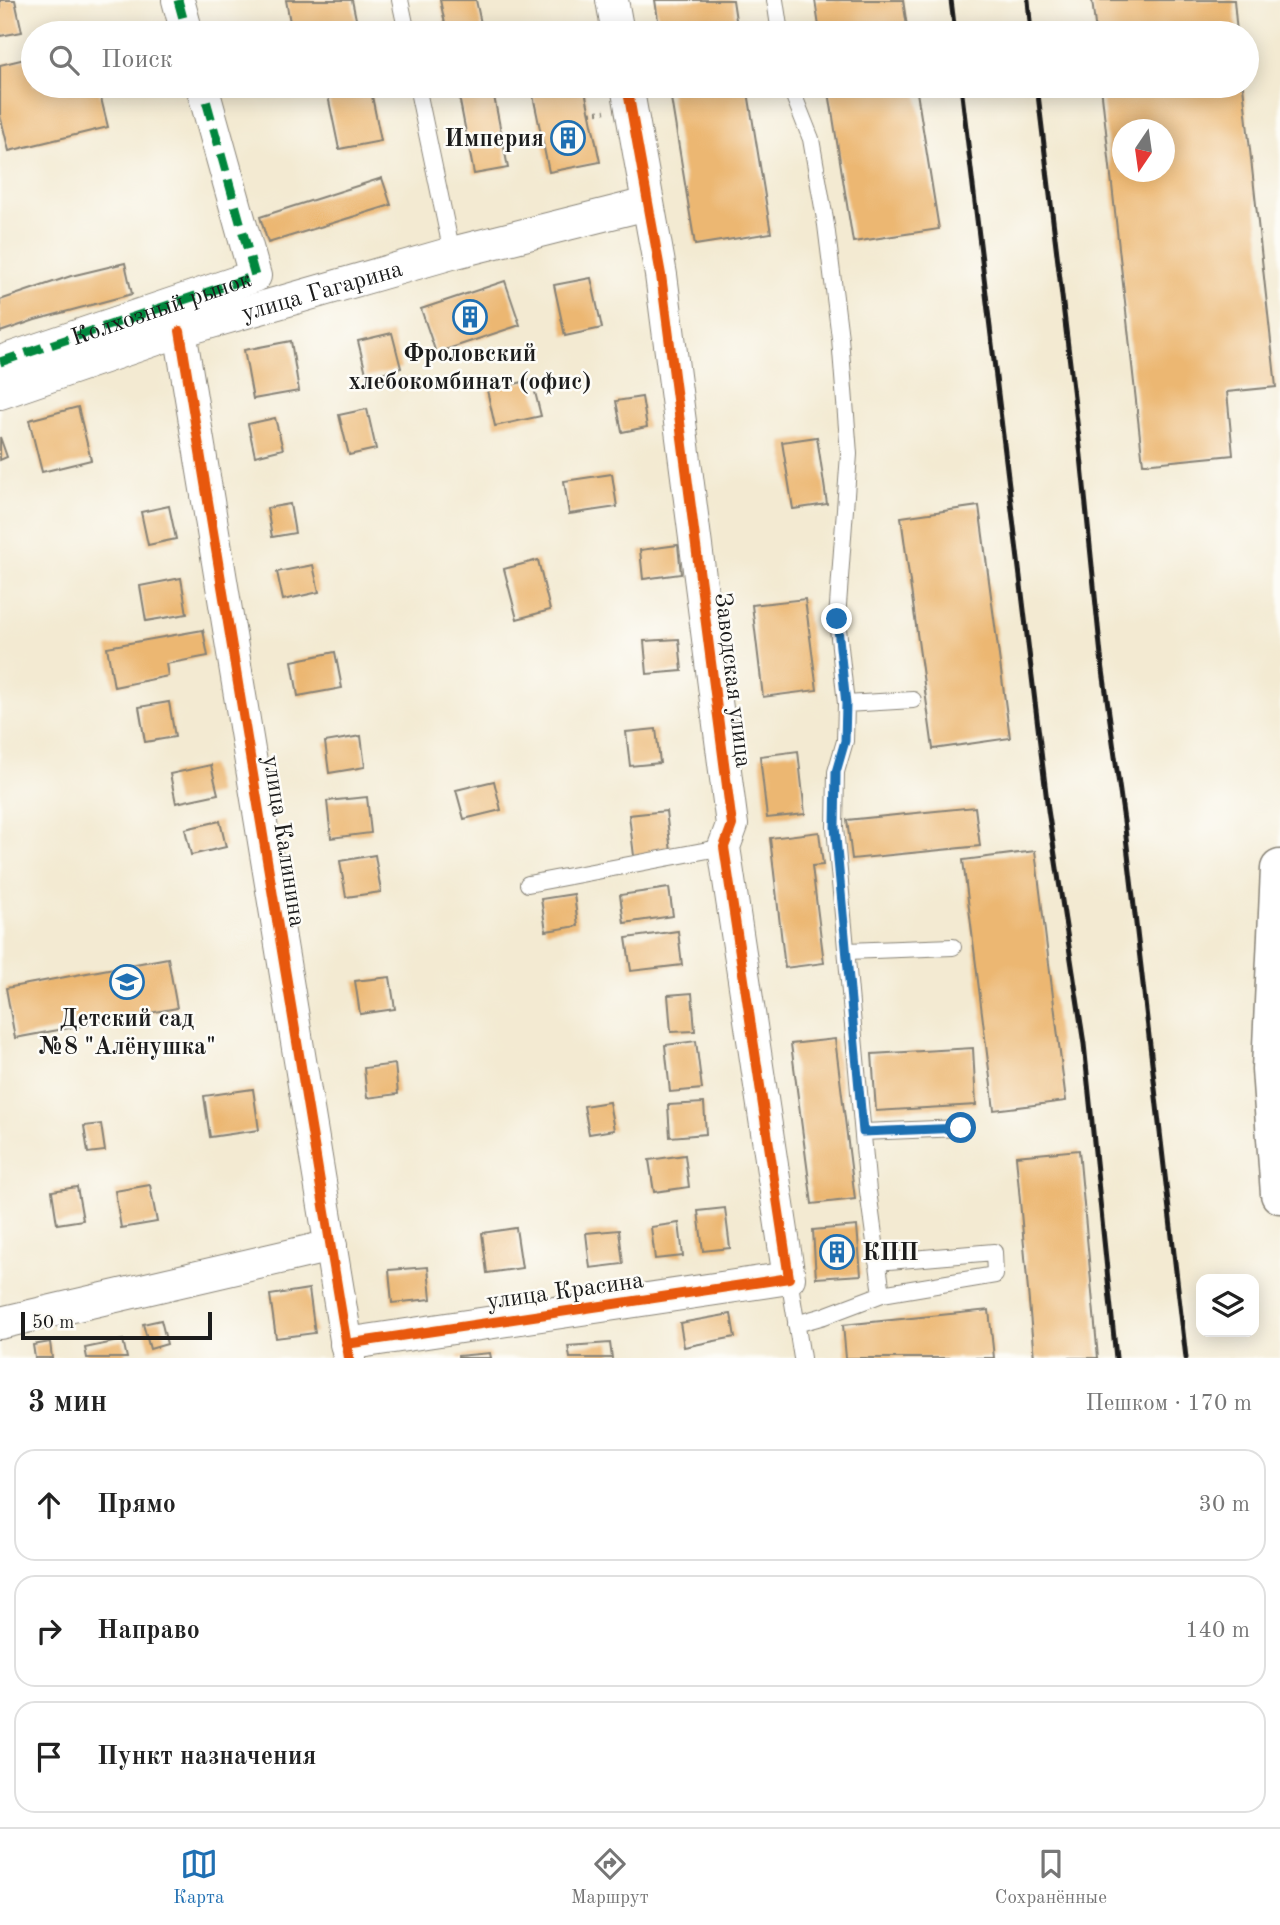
<!DOCTYPE html>
<html lang="ru">
<meta charset="utf-8">
<style>
:root{--surface:#fff;--page:#f2f2f2;--text:#222;--muted:#767676;--line:#e0e0e0;--accent:#1f6fb2}
body{margin:0;font-family:"Old Standard TT",serif;background:var(--page);color:var(--text)}
.controls{position:absolute;right:21px;bottom:21px;display:grid;overflow:hidden;border-radius:14px;box-shadow:0 4px 18px #0003}
.controls button{width:63px;height:63px;display:grid;place-items:center;padding:0;border:0;border-bottom:2px solid var(--line);background:var(--surface);color:var(--text);font:35px sans-serif}
.compass{position:absolute;left:1112px;top:119px;width:63px;height:63px;border-radius:50%;background:var(--surface);box-shadow:0 4px 18px #0003;rotate:193deg}
.scale{position:absolute;left:21px;bottom:18px;width:191px;box-sizing:border-box;padding-left:7px;border:4px solid #1c1c1c;border-top:0;font-size:19px;line-height:24px;white-space:nowrap;color:#1c1c1c;-webkit-text-stroke:5px #fdfcf7;paint-order:stroke}
.stop{position:absolute;width:21px;height:21px;margin:-16px;border:5px solid #1f6fb2;border-radius:50%;background:#fff}
.stop.end{background:#1f6fb2;border-color:#fff;box-shadow:0 2px 7px #0008}
.list{margin:0;padding:0;list-style:none}
h2{display:flex;justify-content:space-between;align-items:center;height:91px;margin:0;padding:0 28px;font-size:30px}
h2 small{font-size:23px;font-weight:400;color:var(--muted)}
.list li{display:grid;grid-template-columns:46px 1fr auto;gap:21px;align-items:center;box-sizing:border-box;height:112px;margin:0 14px 14px;padding:0 14px;border:2px solid var(--line);border-radius:21px}
.list b{display:block;font-size:26px;white-space:nowrap}
.list em{font-size:23px;font-style:normal;color:var(--muted)}
.icon{flex:none;width:38px;height:38px;fill:none;stroke:currentColor;stroke-width:2;stroke-linecap:round;stroke-linejoin:round}
.map{position:relative;flex:none;width:1280px;height:1358px;overflow:hidden}
.search{position:absolute;background:var(--surface);box-shadow:0 4px 18px #0003;left:21px;right:21px;top:21px;height:77px;display:flex;align-items:center;gap:18px;box-sizing:border-box;padding:0 24px;border-radius:38px;color:var(--muted);font-size:26px}
.sheet{height:469px;background:var(--surface)}
nav{display:flex;justify-content:space-around;align-items:center;box-sizing:border-box;height:98px;border-top:2px solid var(--line);background:var(--surface);font-size:19px;color:var(--muted)}
nav a{display:grid;justify-items:center;gap:4px}
nav .on{color:var(--accent)}
.map>svg:first-child{display:block}
</style>
<div class="map">
<svg width="1280" height="1358" viewBox="0 0 1280 1358">
<rect width="100%" height="100%" fill="#fdfcf7"/>
<filter id="ink" filterUnits="userSpaceOnUse"><feTurbulence type="fractalNoise" baseFrequency=".0143" numOctaves="2"/><feDisplacementMap in="SourceGraphic" scale="14" xChannelSelector="R" yChannelSelector="G"/><feConvolveMatrix kernelMatrix="1 2 1 2 8 2 1 2 1" color-interpolation-filters="sRGB"/></filter>
<filter id="wash" filterUnits="userSpaceOnUse"><feTurbulence type="fractalNoise" baseFrequency=".00686" numOctaves="4" result="noise"/><feDisplacementMap in="SourceGraphic" scale="28" xChannelSelector="R" yChannelSelector="G"/><feGaussianBlur stdDeviation="1.57" result="paint"/><feColorMatrix in="noise" values="0 0 0 0 0 0 0 0 0 0 0 0 0 0 0 0 0 1.4 0 .05"/><feComposite in="paint" operator="in"/></filter>
<g filter="url(#wash)">
<rect width="100%" height="100%" fill="#f3ead2"/>
<g id="blocks">
<path fill="#ecb772" fill-rule="evenodd" d="M 0,0 L 15,0 L 22,32 L 0,36 Z
M 286,0 L 352,0 L 359,33 L 316,33 L 314,24 L 291,28 Z
M 440,0 L 476,0 L 483,33 L 447,33 Z
M 655,0 L 733,0 L 738,33 L 660,33 Z
M 815,0 L 903,0 L 908,33 L 820,33 Z
M 1092,0 L 1234,0 L 1237,33 L 1096,33 Z
M 33,57 L 33,86 L 98,86 L 108,127 L 9,151 L 0,115 L 0,65 Z
M 326,86 L 370,86 L 381,141 L 339,149 Z
M 457,86 L 492,86 L 508,168 L 474,174 Z
M 531,86 L 584,86 L 600,162 L 549,172 Z
M 669,86 L 747,86 L 771,233 L 695,245 Z
M 828,86 L 916,86 L 939,229 L 853,242 Z
M 1101,86 L 1243,86 L 1276,387 L 1227,392 L 1233,455 L 1143,464 ZM 1122,130 L 1165,130 L 1165,172 L 1122,172 Z
M 382,178 L 391,205 L 268,243 L 260,217 Z
M 125,263 L 132,294 L 35,320 L 0,332 L 0,300 L 71,276 Z
M 591,278 L 602,328 L 565,336 L 554,285 Z
M 505,281 L 520,325 L 436,353 L 421,309 Z
M 392,333 L 401,368 L 367,377 L 358,341 Z
M 291,341 L 299,391 L 253,399 L 244,350 Z
M 532,380 L 541,416 L 495,426 L 487,390 Z
M 642,397 L 647,427 L 622,432 L 616,401 Z
M 78,407 L 91,460 L 42,472 L 29,420 Z
M 367,409 L 376,449 L 349,455 L 339,415 Z
M 275,418 L 283,449 L 255,456 L 248,424 Z
M 0,437 L 7,457 L 0,460 Z
M 817,437 L 827,504 L 793,509 L 782,442 Z
M 612,474 L 617,507 L 569,514 L 564,481 Z
M 290,504 L 295,533 L 272,537 L 267,508 Z
M 169,506 L 176,539 L 148,545 L 141,512 Z
M 979,506 L 1010,738 L 933,749 L 901,517 Z
M 678,545 L 681,574 L 643,579 L 640,550 Z
M 538,560 L 550,610 L 517,619 L 504,569 Z
M 313,565 L 319,592 L 283,600 L 277,572 Z
M 181,578 L 187,614 L 146,621 L 140,586 Z
M 805,599 L 817,690 L 763,697 L 752,605 Z
M 203,630 L 208,656 L 166,664 L 168,676 L 114,687 L 107,647 Z
M 679,639 L 682,671 L 647,674 L 644,641 Z
M 335,652 L 342,688 L 298,696 L 292,661 Z
M 169,702 L 175,737 L 145,742 L 139,707 Z
M 656,729 L 660,763 L 630,766 L 626,732 Z
M 361,736 L 365,767 L 329,773 L 325,742 Z
M 798,751 L 805,814 L 767,818 L 760,756 Z
M 211,765 L 218,794 L 176,803 L 170,774 Z
M 494,781 L 501,810 L 464,819 L 456,790 Z
M 367,797 L 371,833 L 331,838 L 327,801 Z
M 975,807 L 980,846 L 852,859 L 847,820 Z
M 666,811 L 671,852 L 634,856 L 629,815 Z
M 220,821 L 226,847 L 191,855 L 185,829 Z
M 819,832 L 823,865 L 812,866 L 824,963 L 785,968 L 770,838 Z
M 1035,851 L 1066,1101 L 994,1110 L 963,860 Z
M 375,855 L 381,892 L 346,897 L 340,861 Z
M 669,888 L 673,916 L 624,923 L 620,895 Z
M 574,894 L 578,926 L 546,931 L 541,899 Z
M 678,931 L 682,965 L 631,971 L 626,938 Z
M 168,958 L 177,1008 L 15,1038 L 6,988 Z
M 390,977 L 395,1009 L 360,1014 L 355,981 Z
M 692,993 L 695,1031 L 671,1032 L 668,995 Z
M 835,1039 L 855,1199 L 812,1204 L 791,1044 Z
M 696,1041 L 702,1089 L 670,1092 L 665,1045 Z
M 973,1048 L 976,1105 L 876,1111 L 872,1054 Z
M 395,1064 L 398,1094 L 367,1098 L 364,1068 Z
M 253,1089 L 259,1130 L 210,1137 L 204,1096 Z
M 609,1102 L 614,1130 L 589,1134 L 584,1106 Z
M 704,1103 L 706,1134 L 670,1137 L 668,1105 Z
M 101,1124 L 105,1151 L 88,1153 L 84,1126 Z
M 1079,1150 L 1098,1358 L 1034,1358 L 1016,1156 Z
M 685,1155 L 689,1187 L 654,1192 L 649,1160 Z
M 150,1185 L 157,1222 L 121,1228 L 115,1191 Z
M 77,1187 L 83,1220 L 57,1224 L 52,1191 Z
M 725,1208 L 730,1248 L 703,1251 L 698,1211 Z
M 679,1223 L 683,1256 L 655,1259 L 651,1227 Z
M 857,1226 L 861,1275 L 816,1278 L 813,1230 Z
M 516,1228 L 522,1268 L 487,1273 L 482,1233 Z
M 619,1230 L 623,1264 L 590,1268 L 586,1233 Z
M 428,1267 L 431,1299 L 392,1303 L 389,1270 Z
M 309,1289 L 315,1333 L 276,1338 L 270,1295 Z
M 989,1310 L 994,1358 L 846,1358 L 843,1325 Z
M 731,1314 L 735,1337 L 684,1347 L 680,1323 Z
M 161,1320 L 167,1344 L 150,1349 L 143,1324 Z
M 123,1340 L 127,1358 L 87,1358 L 85,1348 Z
M 50,1342 L 52,1358 L 35,1358 L 33,1345 Z
M 610,1343 L 612,1358 L 570,1358 L 568,1346 Z
M 490,1353 L 491,1358 L 458,1358 L 458,1356 Z"/>
</g>
</g>
<g filter="url(#ink)">
<use href="#blocks" fill-opacity="0" stroke="#888377" stroke-width="2"/>
<g fill="none" stroke-linecap="round" stroke-linejoin="round">
<g stroke="#888377" stroke-width="18">
<path id="lane" d="M 400,0 L 407,33
M 775,0 L 780,33
M 417,86 L 452,253
M 790,86 L 811,139 L 826,225 L 840,338 L 849,454 L 837,619 L 846,704 L 845,741 L 836,772 L 835,827 L 868,1191 L 882,1294 L 824,1316 L 796,1324
M 846,704 L 913,700
M 528,884 L 724,847
M 847,951 L 953,947
M 863,1132 L 961,1128
M 877,1262 L 994,1252 L 995,1275 L 882,1294
M 789,1278 L 802,1358"/>
</g>
<g stroke="#888377" stroke-width="34">
<g id="street">
<path d="M 178,0 L 187,33"/>
<path d="M 612,0 L 618,33"/>
<path d="M 180,331 L 349,1358"/>
<path d="M 0,362 L 255,276 L 202,86"/>
<path id="s1" d="M 0,393 L 180,331 L 452,253 L 647,204"/>
<path d="M 0,1323 L 331,1246"/>
<path d="M 346,1344 L 789,1278 L 724,847 L 732,825 L 661,275 L 627,86"/>
</g>
</g>
<g stroke="#888377" stroke-width="41">
<path id="secondary" d="M 1280,869 L 1271,1069 L 1280,1194"/>
</g>
<path stroke="#888377" stroke-width="4.5" stroke-dasharray="2 5" stroke-linecap="butt" d="M 590,113 L 605,111"/>
<use href="#lane" stroke="#fff" stroke-width="16"/>
<use href="#street" stroke="#fff" stroke-width="32"/>
<use href="#secondary" stroke="#fff" stroke-width="38"/>
<path stroke="#1c1c1c" stroke-width="5" d="M 951,0 L 955,33
M 1028,0 L 1031,33
M 961,86 L 1048,810 L 1084,1044 L 1116,1358
M 1037,86 L 1081,456 L 1101,656 L 1125,828 L 1186,1358"/>
<g stroke="#00873e" stroke-width="9" stroke-dasharray="18 9" stroke-linecap="butt">
<path d="M 178,0 L 187,33"/>
<path id="s2" d="M 0,362 L 255,276 L 202,86"/>
</g>
<g stroke="#fdfcf7" stroke-width="15">
<path id="cycleway" d="M 180,331 L 349,1358
M 346,1344 L 789,1278 L 724,847 L 732,825 L 661,275 L 627,86"/>
</g>
<use href="#cycleway" stroke="#e8590c" stroke-width="10"/>
</g>
</g>
<g fill="none" stroke-linecap="round" stroke-linejoin="round" filter="url(#ink)">
<path stroke="#1f6fb2" stroke-width="9" d="M 837,619 L 846,704 L 845,741 L 836,772 L 835,827 L 863,1132 L 961,1128"/>
</g>
<defs>
<g id="building-ring" transform="scale(1.75)"><circle r="9.5" fill="#fdfcf7" stroke="#1f6fb2" stroke-width="1.5"/><path d="M-4-6H4V6H1V3H-1V6H-4ZM-2.5-4.3h1.7v1.8h-1.7ZM.8-4.3h1.7v1.8H.8ZM-2.5-1h1.7V.8h-1.7ZM.8-1h1.7V.8H.8Z" fill="#1f6fb2"/></g>
<g id="school-ring" transform="scale(1.75)"><circle r="9.5" fill="#fdfcf7" stroke="#1f6fb2" stroke-width="1.5"/><path d="M0-5L7-2L0 1L-7-2ZM-4 1L0 2.5L4 1V4Q0 6-4 4Z" fill="#1f6fb2"/></g>
</defs>
<g fill-rule="evenodd">
<use href="#building-ring" x="568" y="138"/>
<use href="#building-ring" x="470" y="317"/>
<use href="#school-ring" x="127" y="982"/>
<use href="#building-ring" x="837" y="1252"/>
</g>
<g text-anchor="middle" stroke-width="5" stroke-linejoin="round" paint-order="stroke">
<g font-size="24" font-weight="bold" fill="#1c1c1c" stroke="#fdfcf7">
<text x="544" y="146" text-anchor="end">Империя</text>
<text x="470" y="361">Фроловский<tspan x="470" dy="28">хлебокомбинат (офис)</tspan></text>
<text x="127" y="1026">Детский сад<tspan x="127" dy="28">№8 "Алёнушка"</tspan></text>
<text x="862" y="1260" text-anchor="start">КПП</text>
</g>
<g font-size="24" fill="#1c1c1c" stroke="#fdfcf7">
<text dy="8" stroke="none"><textPath href="#s1" startOffset="338">улица Гагарина</textPath></text>
<text dy="8" stroke="none"><textPath href="#s2" startOffset="170">Колхозный рынок</textPath></text>
<text transform="translate(734 680) rotate(83)" y="8">Заводская улица</text>
<text transform="translate(285 841) rotate(81)" y="8">улица Калинина</text>
<text transform="translate(565 1290) rotate(-8)" y="8">улица Красина</text>
</g>
</g>
</svg>
<div class="controls">
<button><svg class="icon" aria-label="layers" viewBox="0 0 24 24"><path d="M12 4l9 5-9 5-9-5zM3 14l9 5 9-5"/></svg></button>
</div>
<svg class="compass" viewBox="-18 -18 36 36"><path d="M0-13l5 13h-10z" fill="#e53935"/><path d="M0 13l5-13h-10z" fill="#767676"/></svg>
<div class="scale">50 m</div>
<div class="stop" style="left:961px;top:1128px"></div>
<div class="stop end" style="left:837px;top:619px"></div>
<div class="search"><svg class="icon" aria-label="search" viewBox="0 0 24 24"><circle cx="10" cy="10" r="6"/><path d="M15 15l6 6"/></svg>Поиск</div>
</div>
<section class="sheet">
<h2>3 мин<small>Пешком · 170 m</small></h2>
<ul class="list">
<li><svg class="icon" aria-label="ahead" viewBox="0 0 24 24"><path d="M12 20V5M6 11l6-6 6 6"/></svg><div><b>Прямо</b></div><em>30 m</em></li>
<li><svg class="icon" aria-label="right" viewBox="0 0 24 24"><path d="M7 20v-9h11M14 6l5 5-5 5"/></svg><div><b>Направо</b></div><em>140 m</em></li>
<li><svg class="icon" aria-label="arrive" viewBox="0 0 24 24"><path d="M6 21V4h12l-3 4 3 4H6"/></svg><div><b>Пункт назначения</b></div></li>
</ul>
</section>
<nav>
<a class="on"><svg class="icon" aria-label="map" viewBox="0 0 24 24"><path d="M3 6l6-2 6 2 6-2v14l-6 2-6-2-6 2zM9 4v14M15 6v14"/></svg>Карта</a>
<a><svg class="icon" aria-label="directions" viewBox="0 0 24 24"><path d="M12 3l9 9-9 9-9-9zM9 14v-3h6M13 9l2 2-2 2"/></svg>Маршрут</a>
<a><svg class="icon" aria-label="saved" viewBox="0 0 24 24"><path d="M7 4h10v16l-5-4-5 4z"/></svg>Сохранённые</a>
</nav>
